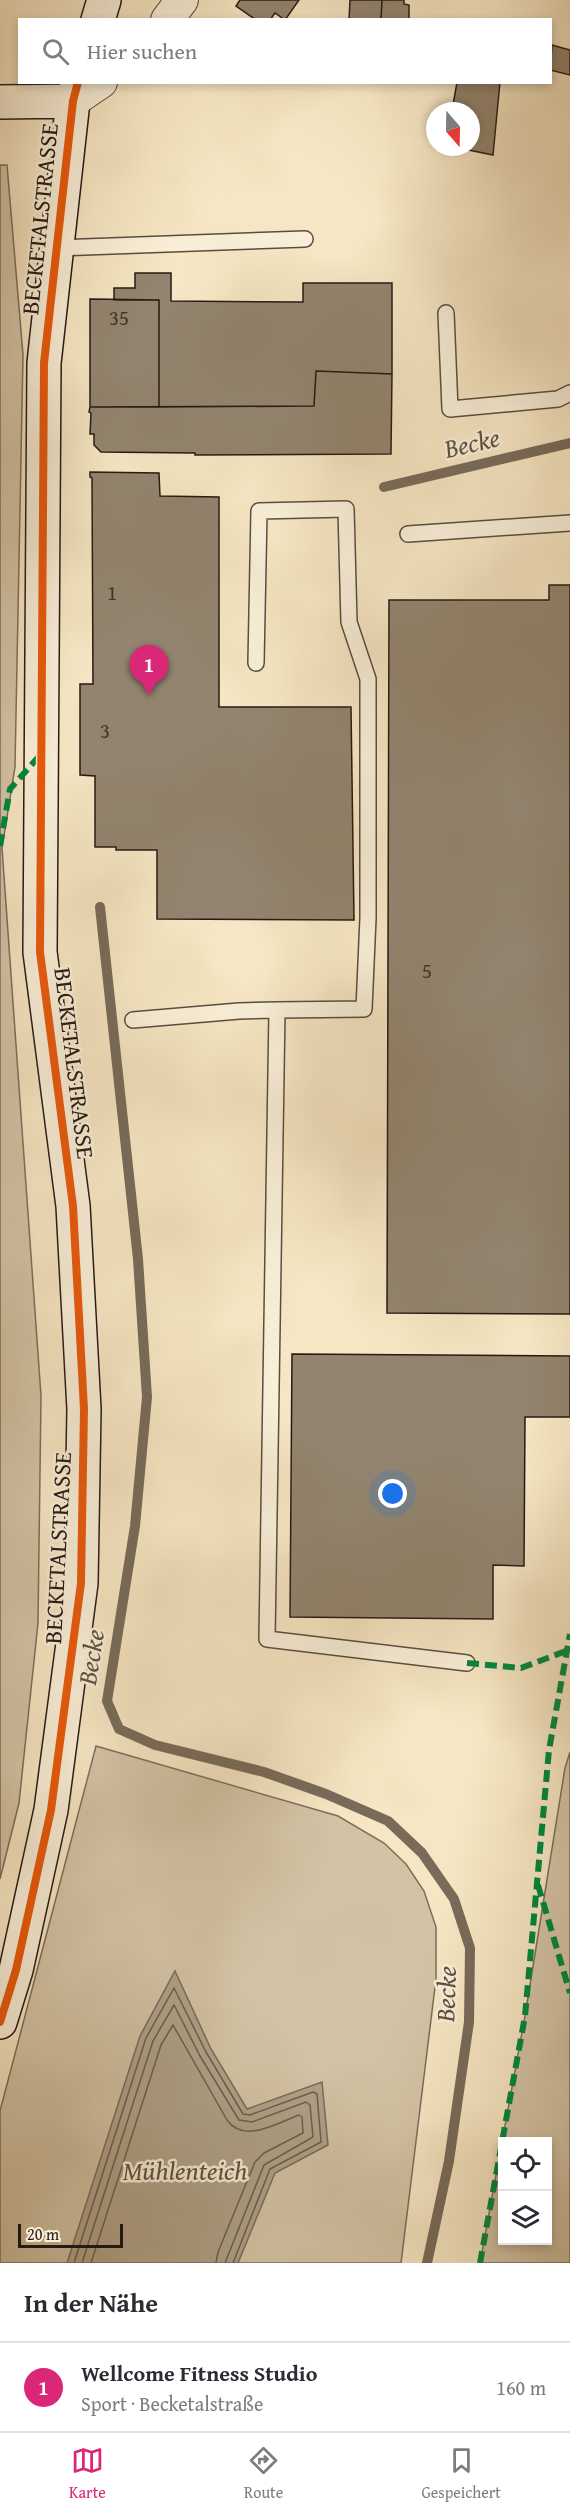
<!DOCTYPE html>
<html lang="de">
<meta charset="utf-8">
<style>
:root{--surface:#fff;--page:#f7f7f7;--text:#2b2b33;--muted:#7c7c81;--line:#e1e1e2;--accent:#db2777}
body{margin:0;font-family:"Gentium Book Plus",serif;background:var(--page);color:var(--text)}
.controls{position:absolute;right:18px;bottom:18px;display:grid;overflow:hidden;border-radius:0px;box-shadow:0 3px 9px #0003}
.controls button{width:54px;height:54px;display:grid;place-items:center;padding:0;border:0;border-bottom:2px solid var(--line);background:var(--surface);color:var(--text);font:30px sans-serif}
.compass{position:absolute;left:426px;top:102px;width:54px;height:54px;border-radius:50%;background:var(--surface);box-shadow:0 3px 9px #0003;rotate:160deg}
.scale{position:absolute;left:18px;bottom:15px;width:105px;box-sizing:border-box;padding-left:6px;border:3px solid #261a15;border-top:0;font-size:16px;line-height:21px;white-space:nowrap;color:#261a15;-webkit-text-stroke:4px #f9efd8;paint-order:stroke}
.you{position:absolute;left:393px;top:1494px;width:21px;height:21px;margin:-15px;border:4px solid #fff;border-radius:50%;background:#1a73e8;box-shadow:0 0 0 9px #1a73e833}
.badge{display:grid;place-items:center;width:39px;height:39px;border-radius:50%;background:var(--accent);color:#fff;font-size:20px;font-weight:700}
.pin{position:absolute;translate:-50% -50px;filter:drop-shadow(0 2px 3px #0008)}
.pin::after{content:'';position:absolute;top:32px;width:21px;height:18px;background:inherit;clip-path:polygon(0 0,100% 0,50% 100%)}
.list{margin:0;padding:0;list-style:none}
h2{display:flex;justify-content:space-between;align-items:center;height:78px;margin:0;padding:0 24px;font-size:26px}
h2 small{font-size:20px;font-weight:400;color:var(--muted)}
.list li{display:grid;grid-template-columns:39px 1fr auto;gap:18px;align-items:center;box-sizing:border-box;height:90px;padding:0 24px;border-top:2px solid var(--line)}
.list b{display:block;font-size:22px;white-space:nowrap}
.list p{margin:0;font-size:20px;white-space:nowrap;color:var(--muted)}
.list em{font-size:20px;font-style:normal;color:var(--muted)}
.icon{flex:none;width:33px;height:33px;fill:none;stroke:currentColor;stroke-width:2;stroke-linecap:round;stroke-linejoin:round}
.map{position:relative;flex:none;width:570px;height:2263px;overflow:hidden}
.search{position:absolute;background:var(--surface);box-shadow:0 3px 9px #0003;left:18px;right:18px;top:18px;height:66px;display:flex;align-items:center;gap:15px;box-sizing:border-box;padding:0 21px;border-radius:0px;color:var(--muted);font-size:22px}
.sheet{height:168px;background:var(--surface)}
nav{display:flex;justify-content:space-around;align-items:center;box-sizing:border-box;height:84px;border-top:2px solid var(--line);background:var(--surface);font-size:16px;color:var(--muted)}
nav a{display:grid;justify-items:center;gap:3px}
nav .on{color:var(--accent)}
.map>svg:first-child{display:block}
</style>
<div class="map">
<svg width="570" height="2263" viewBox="0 0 570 2263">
<rect width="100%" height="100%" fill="#f6e6c3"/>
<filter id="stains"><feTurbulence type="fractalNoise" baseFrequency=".00333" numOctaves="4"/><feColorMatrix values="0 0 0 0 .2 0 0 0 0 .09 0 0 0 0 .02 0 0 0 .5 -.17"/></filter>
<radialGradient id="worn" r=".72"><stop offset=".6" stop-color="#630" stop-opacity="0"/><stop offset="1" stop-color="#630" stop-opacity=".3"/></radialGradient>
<path fill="#d3c3a5" stroke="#7c6e5d" stroke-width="1.5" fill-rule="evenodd" d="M 0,165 L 7,165 L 23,355 L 15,767 L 2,848 L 41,1396 L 38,1623 L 19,1803 L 0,1879 Z
M 96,1746 L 338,1816 L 384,1843 L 406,1864 L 424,1891 L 436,1927 L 436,1979 L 401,2263 L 0,2263 L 0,2111 Z
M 570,1752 L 570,2263 L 480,2263 L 525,2016 L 565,1768 ZM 502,2142 L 548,2142 L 548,2240 L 502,2240 Z"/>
<path fill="#afa188" stroke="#786b5a" stroke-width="1.5" d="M 175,1971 L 211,2049 L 247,2109 L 322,2082 L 328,2145 L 275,2173 L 238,2263 L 67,2263 L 140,2036 Z"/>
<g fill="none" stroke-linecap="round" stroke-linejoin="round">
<path stroke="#6a5e4e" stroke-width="1.5" d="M 74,2263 L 146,2038 L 174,1988 L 206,2052 L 243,2114 L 250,2115 L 313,2092 L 317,2094 L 321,2142 L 270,2169 L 233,2263
M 82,2263 L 153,2041 L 174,2005 L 200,2056 L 239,2120 L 252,2122 L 306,2102 L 310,2105 L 313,2137 L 264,2165 L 225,2263
M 91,2263 L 161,2045 L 173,2025 L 227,2120 C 244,2144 277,2123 299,2115 L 302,2117 L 303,2133 L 264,2153 L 255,2162 L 218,2252 L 216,2263"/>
<path stroke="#786b5a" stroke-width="10" d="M 384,487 L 570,443
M 100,907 L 138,1259 L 147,1397 L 135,1526 L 107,1701 L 119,1729 L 155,1745 L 264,1772 L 326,1794 L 388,1821 L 422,1853 L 454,1899 L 470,1948 L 469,2022 L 449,2161 L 427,2263"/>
</g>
<path fill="#92846f" stroke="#261a15" stroke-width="1.5" d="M 240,0 L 299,0 L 285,20 L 275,13 L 270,20 L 256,20 L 236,6 Z
M 350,0 L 382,0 L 381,20 L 349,20 Z
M 382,0 L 404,0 L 404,4 L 409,5 L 409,20 L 381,19 Z
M 552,45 L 570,50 L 570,75 L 550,70 Z
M 457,82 L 500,82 L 493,155 L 454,147 L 471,147 L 471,111 L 452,111 Z
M 135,273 L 171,273 L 171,301 L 303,302 L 303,283 L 392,283 L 392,374 L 316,371 L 314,406 L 159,407 L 159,300 L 114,300 L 114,288 L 135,288 Z
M 90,299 L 159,300 L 159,407 L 90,407 Z
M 316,371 L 392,374 L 391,454 L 195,455 L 195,453 L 101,452 L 94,445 L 94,434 L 90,434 L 91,413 L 89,412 L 90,407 L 314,406 Z
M 90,472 L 159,473 L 160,496 L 219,497 L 219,707 L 351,707 L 354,920 L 157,919 L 157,850 L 116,850 L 116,847 L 95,847 L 95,776 L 80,775 L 80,684 L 93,684 L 92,478 L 90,477 Z
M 549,585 L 570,585 L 570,1314 L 387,1313 L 389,600 L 549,600 Z
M 292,1354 L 570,1356 L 570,1417 L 525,1417 L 524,1566 L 493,1565 L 493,1619 L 290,1617 Z"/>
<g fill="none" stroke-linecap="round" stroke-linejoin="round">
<g stroke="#5a4d40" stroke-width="18">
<path id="lane" d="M 57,248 L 305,239
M 446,313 L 450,409 L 558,399 L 570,393
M 408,534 L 570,523
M 256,663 L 259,511 L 346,509 L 349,622 L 368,679 L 368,918 L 364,1009 L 277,1010
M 133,1020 L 239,1011 L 277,1010 L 267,1639 L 467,1663"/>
</g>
<g stroke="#5a4d40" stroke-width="34">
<path id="street" d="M 167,20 L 182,0
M 73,101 L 101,82"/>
</g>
<g stroke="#261a15" stroke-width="36">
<path id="secondary" d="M 98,20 L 104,0
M 0,102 L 73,101
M 0,2022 L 16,1970 L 51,1810 L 81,1583 L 84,1409 L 73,1206 L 40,952 L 44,363 L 73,101 L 78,82"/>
</g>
<use href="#lane" stroke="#f9efd8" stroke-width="15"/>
<use href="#street" stroke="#f9efd8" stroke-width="32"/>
<use href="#secondary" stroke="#f9efd8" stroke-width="33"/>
<path stroke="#00873e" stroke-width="6" stroke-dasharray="12 6" stroke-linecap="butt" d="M 0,846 L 10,789 L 41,754
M 467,1663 L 521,1668 L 566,1651
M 538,1885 L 570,1993
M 480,2263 L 525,2016 L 549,1750 L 570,1634"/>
<g stroke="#f9efd8" stroke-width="11">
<path id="cycleway" d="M 0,2022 L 16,1970 L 51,1810 L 81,1583 L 84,1409 L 73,1206 L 40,952 L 44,363 L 73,101 L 78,82"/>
</g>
<use href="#cycleway" stroke="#e8590c" stroke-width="8"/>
</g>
<g text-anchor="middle" stroke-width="5" stroke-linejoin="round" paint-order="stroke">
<g font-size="21" fill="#41342c">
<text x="119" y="325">35</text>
<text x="112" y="600">1</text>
<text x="105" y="738">3</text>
<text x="427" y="978">5</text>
</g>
<g font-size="24" fill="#261a15" stroke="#f9efd8">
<text transform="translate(40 219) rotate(-84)" y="8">BECKETALSTRASSE</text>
<text transform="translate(74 1063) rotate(83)" y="8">BECKETALSTRASSE</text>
<text transform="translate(58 1548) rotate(-87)" y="8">BECKETALSTRASSE</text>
</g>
<g font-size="26" font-style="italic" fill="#5d5043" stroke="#f9efd8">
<text transform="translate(472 443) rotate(-13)" y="9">Becke</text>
<text transform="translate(91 1657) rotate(-81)" y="9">Becke</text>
<text transform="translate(446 1994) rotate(-88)" y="9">Becke</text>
<text x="185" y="2180">Mühlenteich</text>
</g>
</g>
<rect width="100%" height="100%" filter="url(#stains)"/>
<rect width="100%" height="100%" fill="url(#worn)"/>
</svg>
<div class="controls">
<button><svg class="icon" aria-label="locate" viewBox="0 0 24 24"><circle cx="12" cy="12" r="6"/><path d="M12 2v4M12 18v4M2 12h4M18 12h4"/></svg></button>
<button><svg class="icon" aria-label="layers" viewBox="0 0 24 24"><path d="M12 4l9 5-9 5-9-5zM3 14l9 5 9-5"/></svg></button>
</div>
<svg class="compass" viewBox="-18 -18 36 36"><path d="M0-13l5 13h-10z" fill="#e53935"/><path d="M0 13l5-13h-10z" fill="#7c7c81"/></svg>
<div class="scale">20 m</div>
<div class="you"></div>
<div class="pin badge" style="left:149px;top:695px">1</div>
<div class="search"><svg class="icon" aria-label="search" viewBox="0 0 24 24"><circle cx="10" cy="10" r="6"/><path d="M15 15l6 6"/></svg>Hier suchen</div>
</div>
<section class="sheet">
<h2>In der Nähe<small></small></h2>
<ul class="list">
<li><span class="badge">1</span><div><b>Wellcome Fitness Studio</b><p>Sport · Becketalstraße</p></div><em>160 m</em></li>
</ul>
</section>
<nav>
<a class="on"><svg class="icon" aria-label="map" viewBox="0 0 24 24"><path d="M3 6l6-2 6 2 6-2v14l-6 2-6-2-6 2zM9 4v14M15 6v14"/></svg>Karte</a>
<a><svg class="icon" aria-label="directions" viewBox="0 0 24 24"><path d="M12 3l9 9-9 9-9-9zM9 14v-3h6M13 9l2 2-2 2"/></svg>Route</a>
<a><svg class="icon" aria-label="saved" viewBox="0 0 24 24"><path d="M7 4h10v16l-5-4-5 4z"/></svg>Gespeichert</a>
</nav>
